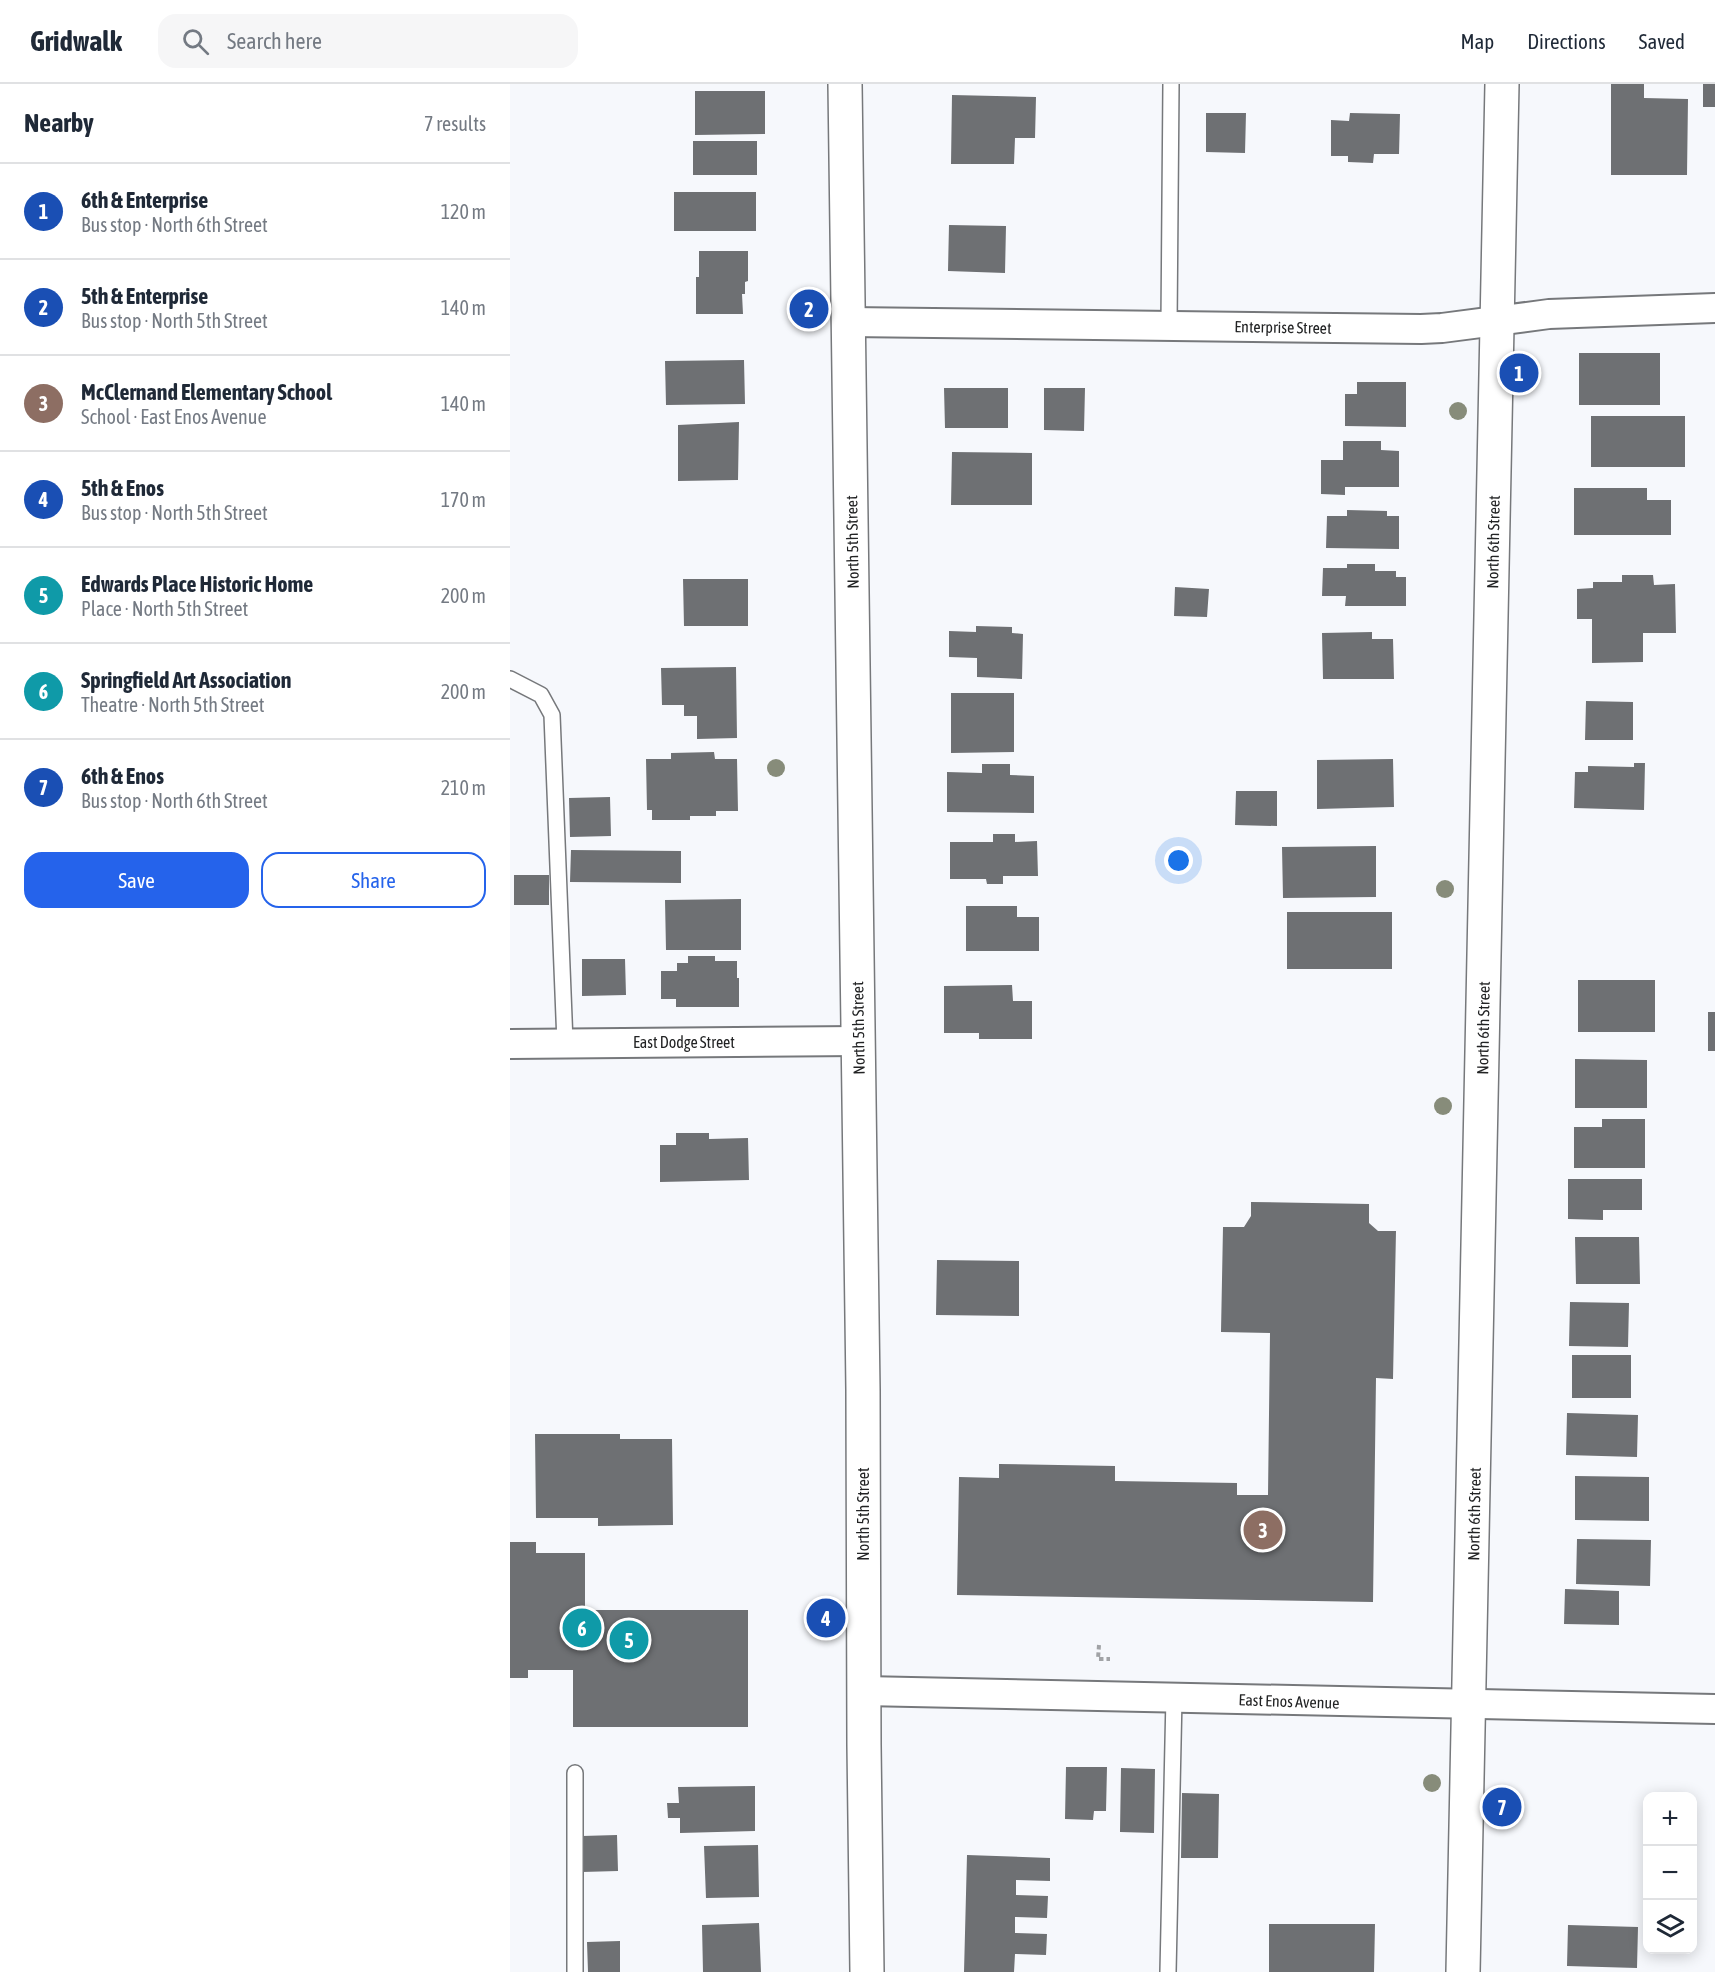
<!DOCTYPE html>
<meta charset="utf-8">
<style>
:root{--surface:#fff;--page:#f6f6f7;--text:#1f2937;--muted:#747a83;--line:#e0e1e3;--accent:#2563eb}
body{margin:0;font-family:"Asap Condensed",sans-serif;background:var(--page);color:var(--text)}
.controls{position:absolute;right:18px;bottom:18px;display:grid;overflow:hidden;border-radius:12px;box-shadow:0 3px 15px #0003}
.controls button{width:54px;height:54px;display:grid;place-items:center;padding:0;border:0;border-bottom:2px solid var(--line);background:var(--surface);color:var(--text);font:30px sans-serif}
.you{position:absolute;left:669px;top:777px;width:21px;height:21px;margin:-15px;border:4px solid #fff;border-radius:50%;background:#1a73e8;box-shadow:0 0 0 9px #1a73e833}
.badge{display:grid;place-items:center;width:39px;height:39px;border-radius:50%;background:var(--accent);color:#fff;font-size:20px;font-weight:700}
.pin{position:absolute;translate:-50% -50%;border:3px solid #fff;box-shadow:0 2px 6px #0006}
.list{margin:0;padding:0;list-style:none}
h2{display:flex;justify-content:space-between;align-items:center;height:78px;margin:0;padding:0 24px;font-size:26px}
h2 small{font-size:20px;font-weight:400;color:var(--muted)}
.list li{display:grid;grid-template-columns:39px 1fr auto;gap:18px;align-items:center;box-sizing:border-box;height:96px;padding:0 24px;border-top:2px solid var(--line)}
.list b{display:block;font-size:22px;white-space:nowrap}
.list p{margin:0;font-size:20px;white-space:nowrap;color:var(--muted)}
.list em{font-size:20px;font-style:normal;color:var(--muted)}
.actions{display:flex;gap:12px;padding:18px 24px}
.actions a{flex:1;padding:14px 0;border:2px solid var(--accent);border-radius:18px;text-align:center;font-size:21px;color:var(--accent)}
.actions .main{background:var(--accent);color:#fff}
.icon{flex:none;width:33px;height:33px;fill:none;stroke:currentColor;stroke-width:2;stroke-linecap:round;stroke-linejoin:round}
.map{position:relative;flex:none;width:1205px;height:1888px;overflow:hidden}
header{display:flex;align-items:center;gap:36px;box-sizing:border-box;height:84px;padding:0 30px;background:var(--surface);border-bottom:2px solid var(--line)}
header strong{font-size:28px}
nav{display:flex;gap:33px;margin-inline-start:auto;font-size:21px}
.search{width:420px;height:54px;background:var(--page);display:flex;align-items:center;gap:15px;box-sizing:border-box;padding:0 21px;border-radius:18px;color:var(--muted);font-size:22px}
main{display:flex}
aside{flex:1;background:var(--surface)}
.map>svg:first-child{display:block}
</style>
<header>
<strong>Gridwalk</strong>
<div class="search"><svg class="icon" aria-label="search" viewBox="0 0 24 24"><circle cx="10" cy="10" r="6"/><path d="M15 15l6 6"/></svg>Search here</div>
<nav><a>Map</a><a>Directions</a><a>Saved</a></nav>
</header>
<main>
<aside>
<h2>Nearby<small>7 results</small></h2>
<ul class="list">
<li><span class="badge" style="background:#1a4fb4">1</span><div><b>6th &amp; Enterprise</b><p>Bus stop · North 6th Street</p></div><em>120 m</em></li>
<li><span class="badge" style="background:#1a4fb4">2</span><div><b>5th &amp; Enterprise</b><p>Bus stop · North 5th Street</p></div><em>140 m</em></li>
<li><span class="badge" style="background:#8d6e63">3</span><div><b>McClernand Elementary School</b><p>School · East Enos Avenue</p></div><em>140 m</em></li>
<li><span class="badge" style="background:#1a4fb4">4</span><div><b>5th &amp; Enos</b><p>Bus stop · North 5th Street</p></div><em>170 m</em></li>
<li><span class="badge" style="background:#0f9aa8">5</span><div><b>Edwards Place Historic Home</b><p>Place · North 5th Street</p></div><em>200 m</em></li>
<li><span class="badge" style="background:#0f9aa8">6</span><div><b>Springfield Art Association</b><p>Theatre · North 5th Street</p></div><em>200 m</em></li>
<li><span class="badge" style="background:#1a4fb4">7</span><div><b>6th &amp; Enos</b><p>Bus stop · North 6th Street</p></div><em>210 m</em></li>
</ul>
<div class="actions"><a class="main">Save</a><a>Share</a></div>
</aside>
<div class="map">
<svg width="1205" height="1888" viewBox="0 0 1205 1888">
<rect width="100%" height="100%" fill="#f6f8fc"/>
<path fill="#6e7073" d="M 1101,0 L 1134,0 L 1134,14 L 1178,15 L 1177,91 L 1101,91 Z
M 1193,0 L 1205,0 L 1205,23 L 1193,23 Z
M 185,7 L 255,7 L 255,50 L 185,51 Z
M 442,11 L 526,13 L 525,54 L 505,54 L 504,80 L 441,80 Z
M 696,29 L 736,29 L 735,69 L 696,68 Z
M 840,29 L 890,30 L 889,70 L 864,70 L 863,79 L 838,78 L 838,72 L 821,72 L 821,36 L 839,37 Z
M 183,57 L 247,57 L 247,91 L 183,91 Z
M 164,108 L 246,108 L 246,147 L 164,147 Z
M 439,141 L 496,142 L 495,189 L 438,187 Z
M 189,167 L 238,167 L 238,197 L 235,198 L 235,210 L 232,210 L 233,230 L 186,230 L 186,193 L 189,193 Z
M 1069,269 L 1150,269 L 1150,321 L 1069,321 Z
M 234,276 L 235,320 L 156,321 L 155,277 Z
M 847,298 L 896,298 L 896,343 L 835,342 L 835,310 L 847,310 Z
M 434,304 L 498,304 L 498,344 L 435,344 Z
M 534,304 L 575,304 L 574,347 L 534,346 Z
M 1081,332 L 1175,332 L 1175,383 L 1081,383 Z
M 229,338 L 228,396 L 168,397 L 168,341 Z
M 833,357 L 871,357 L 871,366 L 889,367 L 889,403 L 835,403 L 835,411 L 811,410 L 811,376 L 833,376 Z
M 442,368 L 522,369 L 522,421 L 441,421 Z
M 1064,404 L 1137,404 L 1137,416 L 1161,416 L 1161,451 L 1064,451 Z
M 837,426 L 877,427 L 877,432 L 889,432 L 889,465 L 816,464 L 817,432 L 837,432 Z
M 837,480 L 865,480 L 865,487 L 886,487 L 886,493 L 896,493 L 896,522 L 835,522 L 836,512 L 812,512 L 813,484 L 837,484 Z
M 1112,491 L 1143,491 L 1144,501 L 1165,500 L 1166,549 L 1133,549 L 1133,578 L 1082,579 L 1082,535 L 1067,535 L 1067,505 L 1083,504 L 1083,498 L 1112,498 Z
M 173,495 L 238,495 L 238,542 L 174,542 Z
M 665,503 L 699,505 L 697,533 L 664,532 Z
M 466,542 L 502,543 L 502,549 L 513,550 L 512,595 L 467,593 L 467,574 L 439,573 L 439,547 L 466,548 Z
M 862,548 L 862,555 L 883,555 L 884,595 L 813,595 L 812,549 Z
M 226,583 L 227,654 L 187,655 L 187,632 L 174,632 L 174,621 L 152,621 L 151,584 Z
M 441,609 L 504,609 L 504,668 L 441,669 Z
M 1076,617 L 1123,618 L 1123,656 L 1075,656 Z
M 204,668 L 205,675 L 227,675 L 228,727 L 206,727 L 206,732 L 180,732 L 180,736 L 142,736 L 142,726 L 137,726 L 136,675 L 161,675 L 161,669 Z
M 883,675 L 884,723 L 807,725 L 807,676 Z
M 1124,679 L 1135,679 L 1134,726 L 1064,724 L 1065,688 L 1078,688 L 1078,682 L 1124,683 Z
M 472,680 L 500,680 L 500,691 L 524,692 L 524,729 L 437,728 L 437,688 L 472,689 Z
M 726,707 L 767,707 L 767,742 L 725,741 Z
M 100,713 L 101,752 L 60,753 L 59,714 Z
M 483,750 L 505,750 L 505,758 L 527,757 L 528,792 L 493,792 L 493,800 L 477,800 L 476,795 L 440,795 L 440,758 L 483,758 Z
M 866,762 L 866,813 L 773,814 L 772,763 Z
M 61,766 L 171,767 L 171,799 L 60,798 Z
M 4,791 L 39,791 L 39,821 L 4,821 Z
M 231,815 L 231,866 L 156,866 L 155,816 Z
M 456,822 L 507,822 L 507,833 L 529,833 L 529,867 L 456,867 Z
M 777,828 L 882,828 L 882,885 L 777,885 Z
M 178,872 L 205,872 L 205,877 L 227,877 L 227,894 L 229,894 L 229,923 L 166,923 L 166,915 L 151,915 L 151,887 L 167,887 L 167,879 L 178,879 Z
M 72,875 L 115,875 L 116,911 L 72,912 Z
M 1068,896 L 1145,896 L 1145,948 L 1068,948 Z
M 502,901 L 503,917 L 522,917 L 522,955 L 469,955 L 469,949 L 434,949 L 434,902 Z
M 1198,928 L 1205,928 L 1205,967 L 1198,967 Z
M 1065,975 L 1137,976 L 1137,1024 L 1065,1024 Z
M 1092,1035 L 1135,1035 L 1135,1084 L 1064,1084 L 1064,1043 L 1092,1043 Z
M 166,1049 L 199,1049 L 199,1055 L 238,1054 L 239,1096 L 150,1098 L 150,1061 L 166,1061 Z
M 1058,1095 L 1132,1095 L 1132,1126 L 1093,1126 L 1093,1136 L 1058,1135 Z
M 741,1118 L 859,1120 L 859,1139 L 868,1147 L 886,1147 L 883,1295 L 866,1294 L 863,1518 L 447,1511 L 449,1393 L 489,1394 L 489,1380 L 605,1382 L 605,1397 L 727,1399 L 727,1411 L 758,1411 L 760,1249 L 711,1248 L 713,1143 L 734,1143 L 741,1132 Z
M 1065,1153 L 1129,1153 L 1130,1200 L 1066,1200 Z
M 427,1176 L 509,1177 L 509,1232 L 426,1231 Z
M 1060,1218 L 1119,1219 L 1118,1263 L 1059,1262 Z
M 1062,1271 L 1121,1271 L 1121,1314 L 1062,1314 Z
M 1057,1329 L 1128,1331 L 1127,1373 L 1056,1371 Z
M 25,1350 L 110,1350 L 110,1355 L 162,1355 L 163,1441 L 88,1442 L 88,1434 L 26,1434 Z
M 1065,1392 L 1139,1393 L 1139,1437 L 1065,1436 Z
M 1067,1455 L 1141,1456 L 1140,1502 L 1066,1500 Z
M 0,1458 L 26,1458 L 26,1469 L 75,1469 L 75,1526 L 238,1526 L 238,1643 L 63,1643 L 63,1586 L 18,1586 L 18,1594 L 0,1594 Z
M 1055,1505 L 1109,1507 L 1109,1541 L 1054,1540 Z
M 556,1683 L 597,1683 L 596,1727 L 584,1727 L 583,1736 L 555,1735 Z
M 611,1684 L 645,1685 L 644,1749 L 610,1748 Z
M 245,1702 L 245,1747 L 170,1749 L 170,1734 L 158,1734 L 157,1719 L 169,1719 L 168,1703 Z
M 672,1709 L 709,1710 L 708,1774 L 671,1774 Z
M 107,1751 L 108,1787 L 72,1788 L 72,1752 Z
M 248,1761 L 249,1813 L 196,1814 L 194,1762 Z
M 457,1771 L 540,1774 L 540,1797 L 506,1796 L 506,1811 L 538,1812 L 537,1834 L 505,1833 L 505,1849 L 537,1850 L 536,1871 L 505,1870 L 504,1888 L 454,1888 Z
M 249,1839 L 251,1888 L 193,1888 L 192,1841 Z
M 759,1840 L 865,1840 L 864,1888 L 759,1888 Z
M 1058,1841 L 1128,1843 L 1127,1884 L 1057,1882 Z
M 110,1857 L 110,1888 L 78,1888 L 77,1858 Z"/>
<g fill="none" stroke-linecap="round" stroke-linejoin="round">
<g stroke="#76787b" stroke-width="18">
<path id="lane" d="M 659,241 L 661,0
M 0,595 L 31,611 L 42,631 L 55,959
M 65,1689 L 65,1888
M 658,1888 L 664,1613"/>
</g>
<g stroke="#76787b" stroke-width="32">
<path id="street" d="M 339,238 L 911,245 L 932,244 L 1039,230 L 1205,224
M 0,960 L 348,957
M 354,1607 L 1205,1625"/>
</g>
<g stroke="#76787b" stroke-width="36">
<path id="secondary" d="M 335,0 L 353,1306 L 354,1661 L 357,1888
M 953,1888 L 992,0"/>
</g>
<path stroke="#a1a3a6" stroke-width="4" stroke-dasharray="4.5 3" stroke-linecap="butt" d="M 589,1561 L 588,1575 L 600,1575"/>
<use href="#lane" stroke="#fff" stroke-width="15"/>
<use href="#street" stroke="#fff" stroke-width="28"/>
<use href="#secondary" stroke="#fff" stroke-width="33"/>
</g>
<g fill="#878c7a">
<circle cx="948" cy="327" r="9"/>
<circle cx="266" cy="684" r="9"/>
<circle cx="935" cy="805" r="9"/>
<circle cx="933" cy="1022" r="9"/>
<circle cx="922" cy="1699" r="9"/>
</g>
<g text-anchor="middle" stroke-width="4.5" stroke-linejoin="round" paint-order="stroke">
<g font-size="16" fill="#222324" stroke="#fff">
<text transform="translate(773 243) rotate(1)" y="6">Enterprise Street</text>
<text transform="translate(342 458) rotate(-91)" y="6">North 5th Street</text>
<text transform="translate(983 458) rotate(-89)" y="6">North 6th Street</text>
<text transform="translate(348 944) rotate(-91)" y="6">North 5th Street</text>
<text transform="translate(973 944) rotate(-89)" y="6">North 6th Street</text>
<text x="174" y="964">East Dodge Street</text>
<text transform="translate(353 1430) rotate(-90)" y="6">North 5th Street</text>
<text transform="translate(964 1430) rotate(-89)" y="6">North 6th Street</text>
<text transform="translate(779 1617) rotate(2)" y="6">East Enos Avenue</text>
</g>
</g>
</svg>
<div class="controls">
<button>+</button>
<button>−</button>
<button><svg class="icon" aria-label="layers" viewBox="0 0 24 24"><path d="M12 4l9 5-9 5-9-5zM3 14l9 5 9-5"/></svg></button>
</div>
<div class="you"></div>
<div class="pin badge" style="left:1009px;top:289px;background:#1a4fb4">1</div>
<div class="pin badge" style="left:299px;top:225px;background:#1a4fb4">2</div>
<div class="pin badge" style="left:753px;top:1446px;background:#8d6e63">3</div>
<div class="pin badge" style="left:316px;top:1534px;background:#1a4fb4">4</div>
<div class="pin badge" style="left:119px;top:1556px;background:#0f9aa8">5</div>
<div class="pin badge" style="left:72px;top:1544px;background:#0f9aa8">6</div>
<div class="pin badge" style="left:992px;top:1723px;background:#1a4fb4">7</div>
</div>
</main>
